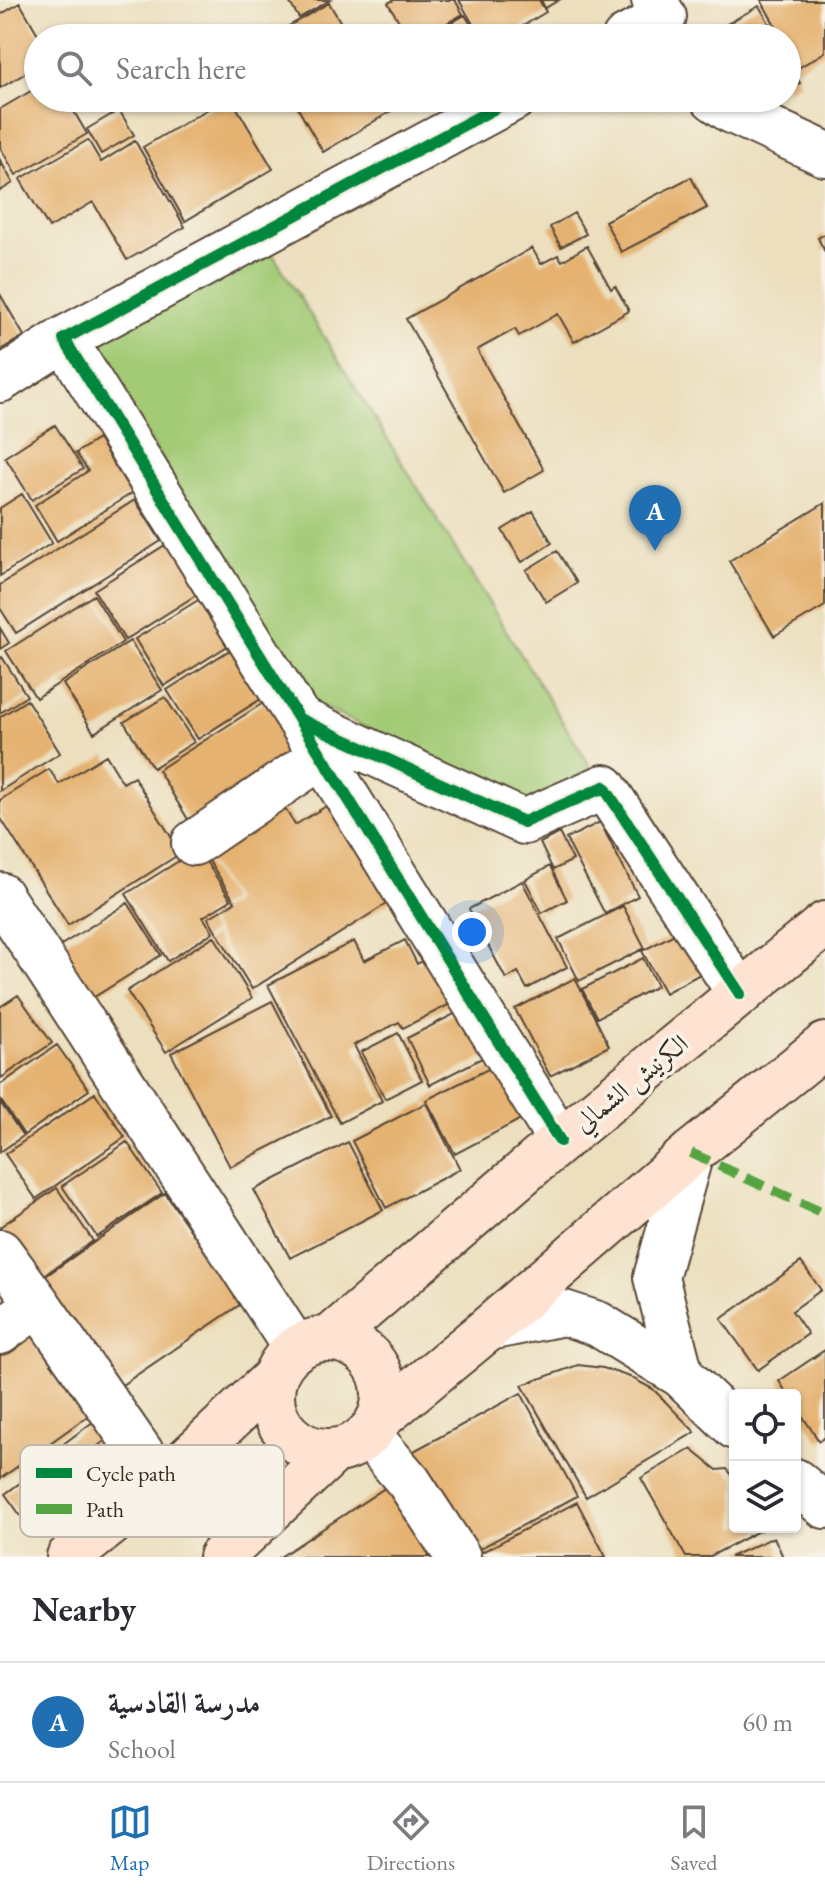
<!DOCTYPE html>
<meta charset="utf-8">
<style>
:root{--surface:#fff;--page:#f7f7f7;--text:#2b2b33;--muted:#7c7c81;--line:#e1e1e2;--accent:#1f6fb2}
body{margin:0;font-family:"EB Garamond",Amiri,serif;background:var(--page);color:var(--text)}
.controls{position:absolute;right:24px;bottom:24px;display:grid;overflow:hidden;border-radius:8px;box-shadow:0 2px 6px #0004}
.controls button{width:72px;height:72px;display:grid;place-items:center;padding:0;border:0;border-bottom:2px solid var(--line);background:var(--surface);color:var(--text);font:40px sans-serif}
.you{position:absolute;left:472px;top:932px;width:28px;height:28px;margin:-20px;border:6px solid #fff;border-radius:50%;background:#1a73e8;box-shadow:0 0 0 12px #1a73e833}
.badge{display:grid;place-items:center;width:52px;height:52px;border-radius:50%;background:var(--accent);color:#fff;font-size:26px;font-weight:700}
.pin{position:absolute;translate:-50% -66px;filter:drop-shadow(0 2px 4px #0008)}
.pin::after{content:'';position:absolute;top:42px;width:28px;height:24px;background:inherit;clip-path:polygon(0 0,100% 0,50% 100%)}
.list{margin:0;padding:0;list-style:none}
h2{display:flex;justify-content:space-between;align-items:center;height:104px;margin:0;padding:0 32px;font-size:34px}
h2 small{font-size:26px;font-weight:400;color:var(--muted)}
.list li{display:grid;grid-template-columns:52px 1fr auto;gap:24px;align-items:center;box-sizing:border-box;height:120px;padding:0 32px;border-top:2px solid var(--line)}
.list b{display:block;font-size:30px;white-space:nowrap}
.list p{margin:0;font-size:26px;white-space:nowrap;color:var(--muted)}
.list em{font-size:26px;font-style:normal;color:var(--muted)}
.icon{flex:none;width:44px;height:44px;fill:none;stroke:currentColor;stroke-width:2;stroke-linecap:round;stroke-linejoin:round}
.map{position:relative;flex:none;width:825px;height:1557px;overflow:hidden}
.search{position:absolute;background:var(--surface);box-shadow:0 2px 6px #0004;left:24px;right:24px;top:24px;height:88px;display:flex;align-items:center;gap:20px;box-sizing:border-box;padding:0 28px;border-radius:44px;color:var(--muted);font-size:30px}
.sheet{height:224px;background:var(--surface)}
nav{display:flex;justify-content:space-around;align-items:center;box-sizing:border-box;height:112px;border-top:2px solid var(--line);background:var(--surface);font-size:22px;color:var(--muted)}
nav a{display:grid;justify-items:center;gap:4px}
nav .on{color:var(--accent)}
.map>svg:first-child{display:block}
</style>
<div class="map">
<svg width="825" height="1557" viewBox="0 0 825 1557">
<rect width="100%" height="100%" fill="#f7f3e8"/>
<filter id="ink" filterUnits="userSpaceOnUse"><feTurbulence type="fractalNoise" baseFrequency=".0125" numOctaves="2"/><feDisplacementMap in="SourceGraphic" scale="16" xChannelSelector="R" yChannelSelector="G"/><feConvolveMatrix kernelMatrix="1 2 1 2 8 2 1 2 1" color-interpolation-filters="sRGB"/></filter>
<filter id="wash" filterUnits="userSpaceOnUse"><feTurbulence type="fractalNoise" baseFrequency=".006" numOctaves="4" result="noise"/><feDisplacementMap in="SourceGraphic" scale="32" xChannelSelector="R" yChannelSelector="G"/><feGaussianBlur stdDeviation="1.8" result="paint"/><feColorMatrix in="noise" values="0 0 0 0 0 0 0 0 0 0 0 0 0 0 0 0 0 1.4 0 .05"/><feComposite in="paint" operator="in"/></filter>
<g filter="url(#wash)">
<rect width="100%" height="100%" fill="#ecdfbe"/>
<path fill="#a3cb76" stroke="#6f7a4a" stroke-width="2" d="M 267,245 L 592,769 L 527,804 L 303,698 L 92,342 Z"/>
<g id="blocks">
<path fill="#e5b271" d="M 288,0 L 330,0 L 299,18 Z
M 394,0 L 455,0 L 463,14 L 420,38 L 409,38 L 388,3 Z
M 459,0 L 539,0 L 546,12 L 503,38 L 481,38 Z
M 541,0 L 559,0 L 545,8 Z
M 761,0 L 825,0 L 825,52 L 798,68 L 787,48 L 787,38 L 782,38 Z
M 20,3 L 40,38 L 38,38 L 38,66 L 0,88 L 0,15 Z
M 329,3 L 350,38 L 268,38 Z
M 759,6 L 776,35 L 771,38 L 702,38 Z
M 465,15 L 479,38 L 426,38 Z
M 787,59 L 800,83 L 787,90 Z
M 38,87 L 38,98 L 66,98 L 87,134 L 16,175 L 0,147 L 0,109 Z
M 227,98 L 231,98 L 273,169 L 185,221 L 143,147 Z
M 292,98 L 385,98 L 393,110 L 323,152 Z
M 388,98 L 407,98 L 392,106 Z
M 119,110 L 134,135 L 101,154 L 87,129 Z
M 88,140 L 101,162 L 135,141 L 185,227 L 127,260 L 93,202 L 49,228 L 20,179 Z
M 0,160 L 13,183 L 0,191 Z
M 691,177 L 707,208 L 621,252 L 605,221 Z
M 574,213 L 586,234 L 561,247 L 550,227 Z
M 825,234 L 825,252 L 818,238 Z
M 587,246 L 611,289 L 615,286 L 629,311 L 574,342 L 558,314 L 519,336 L 515,329 L 477,350 L 544,470 L 504,493 L 406,319 L 532,248 L 541,264 L 558,255 L 562,261 Z
M 0,294 L 24,336 L 0,350 Z
M 55,425 L 83,469 L 32,500 L 5,457 Z
M 98,439 L 132,493 L 57,541 L 35,505 L 88,471 L 76,453 Z
M 22,494 L 52,543 L 0,576 L 0,508 Z
M 135,500 L 161,541 L 16,633 L 0,608 L 0,585 Z
M 825,503 L 825,606 L 774,636 L 729,561 Z
M 533,511 L 552,543 L 522,562 L 502,530 Z
M 173,540 L 204,590 L 125,640 L 94,590 Z
M 557,551 L 577,583 L 546,602 L 526,570 Z
M 208,594 L 237,640 L 164,686 L 135,639 Z
M 94,595 L 123,642 L 36,698 L 6,651 Z
M 0,628 L 9,643 L 0,649 Z
M 130,641 L 162,690 L 94,733 L 63,684 Z
M 236,646 L 267,695 L 198,739 L 167,690 Z
M 2,657 L 27,696 L 0,713 L 0,659 Z
M 165,697 L 194,742 L 153,768 L 124,722 Z
M 27,700 L 60,753 L 0,791 L 0,717 Z
M 268,700 L 300,751 L 189,821 L 158,770 Z
M 106,755 L 123,783 L 134,777 L 181,853 L 68,925 L 0,817 L 0,800 L 49,769 L 59,784 Z
M 277,796 L 295,825 L 333,802 L 394,899 L 252,989 L 208,918 L 235,902 L 199,845 Z
M 600,822 L 638,896 L 605,914 L 566,839 Z
M 559,833 L 573,860 L 553,870 L 540,843 Z
M 198,849 L 231,900 L 203,917 L 213,932 L 168,961 L 126,894 Z
M 550,866 L 567,900 L 542,913 L 525,880 Z
M 522,881 L 567,967 L 527,989 L 518,972 L 506,979 L 469,909 Z
M 128,903 L 161,955 L 91,999 L 58,947 Z
M 623,906 L 645,948 L 579,981 L 558,939 Z
M 680,931 L 702,973 L 665,993 L 642,951 Z
M 214,936 L 252,998 L 166,1052 L 127,991 Z
M 405,940 L 417,964 L 440,952 L 464,997 L 403,1028 L 399,1022 L 354,1045 L 382,1101 L 340,1123 L 268,985 L 354,941 L 364,961 Z
M 643,958 L 657,986 L 597,1018 L 582,989 Z
M 575,978 L 609,1046 L 550,1076 L 515,1009 Z
M 18,995 L 52,1043 L 1,1078 L 0,1007 Z
M 272,1001 L 331,1116 L 230,1167 L 171,1053 Z
M 464,1009 L 488,1055 L 430,1085 L 407,1038 Z
M 398,1033 L 422,1080 L 385,1099 L 361,1052 Z
M 57,1045 L 89,1090 L 24,1135 L 0,1099 L 0,1085 Z
M 496,1065 L 523,1118 L 455,1154 L 426,1100 Z
M 95,1093 L 125,1137 L 36,1199 L 5,1154 Z
M 0,1102 L 23,1136 L 0,1152 Z
M 426,1103 L 460,1169 L 386,1208 L 352,1141 Z
M 127,1142 L 162,1193 L 97,1237 L 62,1186 Z
M 348,1142 L 383,1210 L 290,1258 L 254,1190 Z
M 57,1188 L 93,1241 L 36,1281 L 0,1227 Z
M 165,1193 L 241,1304 L 113,1391 L 37,1282 Z
M 801,1262 L 821,1290 L 792,1311 L 808,1334 L 758,1370 L 721,1319 Z
M 40,1318 L 103,1405 L 0,1479 L 0,1347 Z
M 825,1350 L 825,1437 L 819,1441 L 795,1405 L 795,1395 L 788,1395 L 779,1381 Z
M 578,1365 L 603,1368 L 630,1377 L 653,1389 L 695,1432 L 586,1497 L 522,1385 Z
M 521,1393 L 577,1496 L 468,1555 L 412,1452 Z
M 101,1416 L 114,1434 L 75,1463 L 62,1445 Z
M 691,1449 L 717,1470 L 727,1469 L 735,1479 L 735,1527 L 766,1527 L 709,1557 L 686,1557 L 641,1478 Z
M 58,1455 L 79,1484 L 26,1523 L 5,1494 Z
M 394,1482 L 444,1557 L 280,1557 Z
M 577,1502 L 606,1557 L 480,1557 L 478,1554 Z
M 774,1537 L 783,1557 L 730,1557 Z"/>
</g>
</g>
<g filter="url(#ink)">
<use href="#blocks" fill-opacity="0" stroke="#564536" stroke-width="2"/>
<g fill="none" stroke-linecap="round" stroke-linejoin="round">
<g stroke="#564536" stroke-width="48">
<path id="street" d="M 625,38 L 664,17 L 654,0
M 514,98 L 64,339 L 560,1141
M 713,98 L 730,110 L 825,154
M 0,380 L 64,339
M 299,719 L 524,822 L 604,787 L 740,994
M 194,843 L 322,756
M 0,895 L 296,1349
M 0,1252 L 38,1304 L 0,1332
M 38,1304 L 162,1483
M 489,1328 L 564,1313 L 598,1324 L 681,1375 L 735,1427
M 681,1375 L 656,1277 L 691,1153
M 368,1434 L 409,1482 L 458,1557
M 795,1481 L 825,1506"/>
</g>
<g stroke="#564536" stroke-width="48">
<path id="secondary" d="M 329,1339 L 560,1141 L 825,924
M272 1395a56 56 0 1 1 112 0a56 56 0 1 1-112 0Z
M 380,1418 L 489,1328 L 691,1153 L 825,1045
M 69,1557 L 162,1483 L 275,1377
M 221,1557 L 334,1451"/>
</g>
<use href="#street" stroke="#fff" stroke-width="44"/>
<use href="#secondary" stroke="#fee3d2" stroke-width="44"/>
<path stroke="#54a441" stroke-width="10" stroke-dasharray="20 10" stroke-linecap="butt" d="M 691,1153 L 825,1214"/>
<g stroke="#f7f3e8" stroke-width="17">
<path id="cycleway" d="M 514,98 L 64,339 L 560,1141
M 299,719 L 524,822 L 604,787 L 740,994"/>
</g>
<use href="#cycleway" stroke="#00873e" stroke-width="12"/>
</g>
</g>
<g text-anchor="middle" stroke-width="7" stroke-linejoin="round" paint-order="stroke">
<g font-size="26" fill="#3b2a1e" stroke="#f7f3e8">
<text transform="translate(631 1083) rotate(-39)" y="9">الكرنيش الشمالي</text>
</g>
</g>
<rect x="20" y="1445" width="264" height="92" rx="12" fill="#f7f3e8" stroke="#bfb7ab" stroke-width="2"/>
<rect x="36" y="1468" width="36" height="10" fill="#00873e"/>
<rect x="36" y="1504" width="36" height="10" fill="#54a441"/>
<g font-size="22" fill="#3b2a1e">
<text x="86" y="1481">Cycle path</text>
<text x="86" y="1517">Path</text>
</g>
</svg>
<div class="controls">
<button><svg class="icon" aria-label="locate" viewBox="0 0 24 24"><circle cx="12" cy="12" r="6"/><path d="M12 2v4M12 18v4M2 12h4M18 12h4"/></svg></button>
<button><svg class="icon" aria-label="layers" viewBox="0 0 24 24"><path d="M12 4l9 5-9 5-9-5zM3 14l9 5 9-5"/></svg></button>
</div>
<div class="you"></div>
<div class="pin badge" style="left:655px;top:551px">A</div>
<div class="search"><svg class="icon" aria-label="search" viewBox="0 0 24 24"><circle cx="10" cy="10" r="6"/><path d="M15 15l6 6"/></svg>Search here</div>
</div>
<section class="sheet">
<h2>Nearby<small></small></h2>
<ul class="list">
<li><span class="badge">A</span><div><b>مدرسة القادسية</b><p>School</p></div><em>60 m</em></li>
</ul>
</section>
<nav>
<a class="on"><svg class="icon" aria-label="map" viewBox="0 0 24 24"><path d="M3 6l6-2 6 2 6-2v14l-6 2-6-2-6 2zM9 4v14M15 6v14"/></svg>Map</a>
<a><svg class="icon" aria-label="directions" viewBox="0 0 24 24"><path d="M12 3l9 9-9 9-9-9zM9 14v-3h6M13 9l2 2-2 2"/></svg>Directions</a>
<a><svg class="icon" aria-label="saved" viewBox="0 0 24 24"><path d="M7 4h10v16l-5-4-5 4z"/></svg>Saved</a>
</nav>
